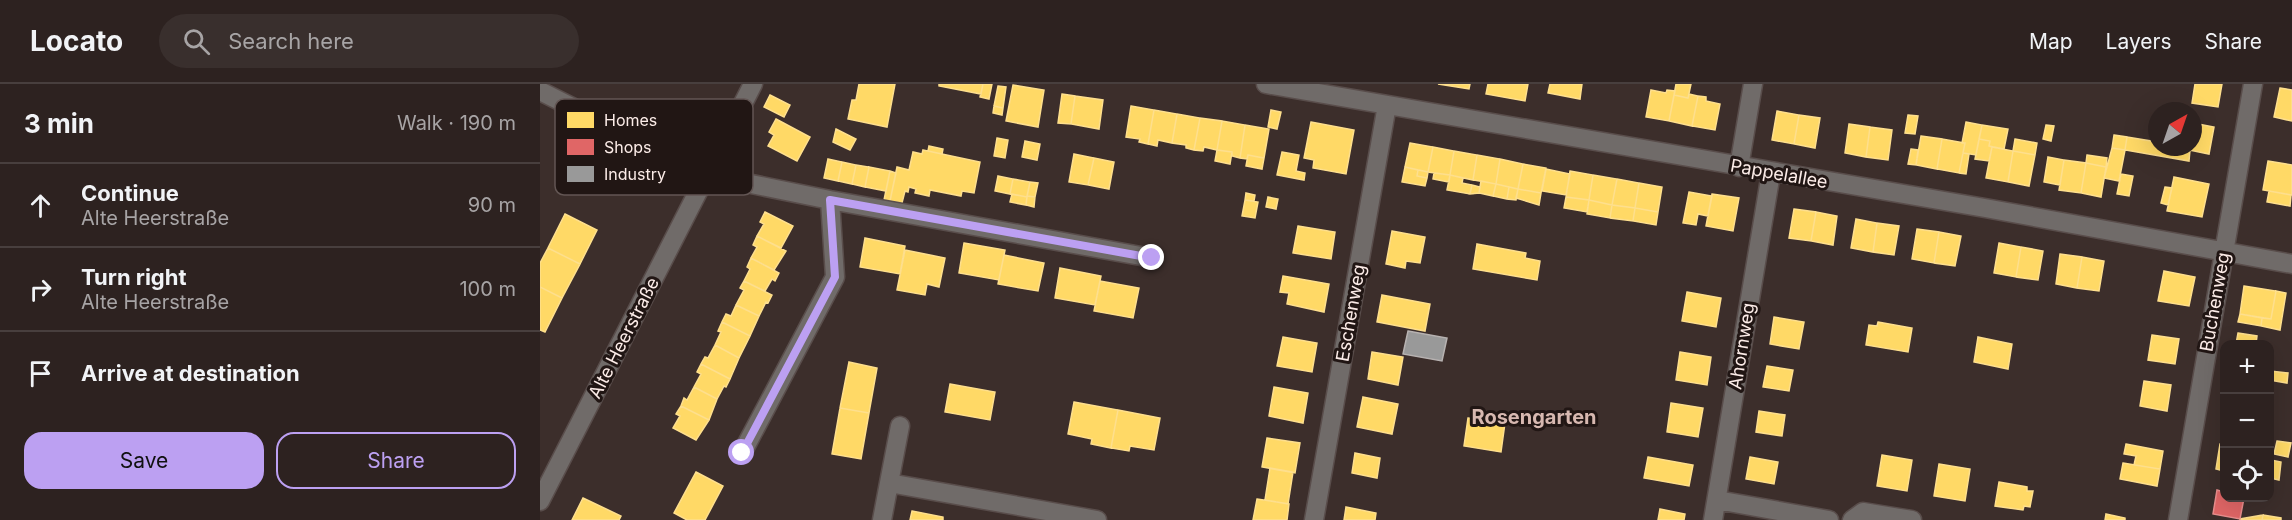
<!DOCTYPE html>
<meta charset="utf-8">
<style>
:root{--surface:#2d2220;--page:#392f2d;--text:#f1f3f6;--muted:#a7a4a5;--line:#483f3e;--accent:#bca0f2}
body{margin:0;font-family:Inter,sans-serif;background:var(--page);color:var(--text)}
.controls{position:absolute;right:18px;bottom:18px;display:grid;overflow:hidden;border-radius:12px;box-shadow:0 6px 24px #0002}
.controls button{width:54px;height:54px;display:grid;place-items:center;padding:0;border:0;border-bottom:2px solid var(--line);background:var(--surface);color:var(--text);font:30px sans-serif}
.compass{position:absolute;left:1608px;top:18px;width:54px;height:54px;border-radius:50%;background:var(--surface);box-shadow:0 6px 24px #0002;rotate:40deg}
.stop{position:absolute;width:18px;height:18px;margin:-14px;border:4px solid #bca0f2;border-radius:50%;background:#fff}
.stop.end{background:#bca0f2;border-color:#fff;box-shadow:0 2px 6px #0008}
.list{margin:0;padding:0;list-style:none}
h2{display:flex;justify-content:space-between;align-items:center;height:78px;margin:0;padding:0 24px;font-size:26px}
h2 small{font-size:20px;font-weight:400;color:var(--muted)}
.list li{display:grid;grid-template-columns:39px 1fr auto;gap:18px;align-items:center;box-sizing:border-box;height:84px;padding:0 24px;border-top:2px solid var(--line)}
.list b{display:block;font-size:22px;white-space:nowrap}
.list p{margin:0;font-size:20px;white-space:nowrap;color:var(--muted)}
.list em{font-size:20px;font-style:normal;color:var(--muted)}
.actions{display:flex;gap:12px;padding:18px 24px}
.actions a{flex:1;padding:14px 0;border:2px solid var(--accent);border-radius:18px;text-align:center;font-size:21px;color:var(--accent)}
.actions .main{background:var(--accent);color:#111}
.icon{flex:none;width:33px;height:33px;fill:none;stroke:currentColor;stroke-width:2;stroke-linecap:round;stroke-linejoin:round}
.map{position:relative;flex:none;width:1752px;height:436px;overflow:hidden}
header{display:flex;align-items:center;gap:36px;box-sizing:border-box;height:84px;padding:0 30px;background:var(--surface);border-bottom:2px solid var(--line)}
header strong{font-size:28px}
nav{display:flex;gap:33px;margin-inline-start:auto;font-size:21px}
.search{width:420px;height:54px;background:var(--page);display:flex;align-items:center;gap:15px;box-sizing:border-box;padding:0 21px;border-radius:33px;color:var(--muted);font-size:22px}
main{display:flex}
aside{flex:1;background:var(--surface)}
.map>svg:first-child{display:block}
</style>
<header>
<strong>Locato</strong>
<div class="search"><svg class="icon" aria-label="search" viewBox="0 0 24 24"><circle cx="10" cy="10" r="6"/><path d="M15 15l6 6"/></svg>Search here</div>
<nav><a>Map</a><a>Layers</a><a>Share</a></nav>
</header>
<main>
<aside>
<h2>3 min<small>Walk · 190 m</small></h2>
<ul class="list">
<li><svg class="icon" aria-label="ahead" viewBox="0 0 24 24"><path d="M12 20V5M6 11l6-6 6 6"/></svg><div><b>Continue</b><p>Alte Heerstraße</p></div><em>90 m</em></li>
<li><svg class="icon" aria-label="right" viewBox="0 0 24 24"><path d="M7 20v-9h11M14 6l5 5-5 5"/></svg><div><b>Turn right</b><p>Alte Heerstraße</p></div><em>100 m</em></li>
<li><svg class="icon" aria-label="arrive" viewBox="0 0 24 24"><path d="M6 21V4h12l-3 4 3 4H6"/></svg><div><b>Arrive at destination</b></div></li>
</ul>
<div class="actions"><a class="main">Save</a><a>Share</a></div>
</aside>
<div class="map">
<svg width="1752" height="436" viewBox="0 0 1752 436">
<rect width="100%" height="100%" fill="#3c2e2b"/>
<path fill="#ffd966" stroke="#fedf8d" stroke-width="1.5" d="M 319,0 L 355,0 L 347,43 L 308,35 L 312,16 L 316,16 Z
M 399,0 L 443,0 L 441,10 L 399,2 Z
M 443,0 L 452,0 L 449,15 L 440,13 Z
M 898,0 L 930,0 L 929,5 Z
M 948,0 L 988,0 L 985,17 L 946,10 Z
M 1010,0 L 1042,0 L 1040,15 L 1008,9 Z
M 1136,0 L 1151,0 L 1148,14 L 1134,11 Z
M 1655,0 L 1682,0 L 1678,23 L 1652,19 Z
M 473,1 L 504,6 L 498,43 L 466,37 Z
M 458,2 L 466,3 L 463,24 L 454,22 Z
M 1740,4 L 1752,6 L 1752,37 L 1734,33 Z
M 1111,6 L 1126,9 L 1127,6 L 1135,7 L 1129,37 L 1106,33 Z
M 522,10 L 535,12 L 531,40 L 518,39 Z
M 1149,10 L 1158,12 L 1152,42 L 1129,37 L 1134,11 L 1148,14 Z
M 230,11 L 250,21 L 244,33 L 224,23 Z
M 535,12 L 563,16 L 559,45 L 531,40 Z
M 1158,12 L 1166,13 L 1166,17 L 1180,20 L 1175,46 L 1152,42 Z
M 454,22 L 463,24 L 462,31 L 453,29 Z
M 591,22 L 614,26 L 608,60 L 599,58 L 600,55 L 586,53 Z
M 614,26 L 637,30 L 632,59 L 618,56 L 617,62 L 608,60 Z
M 731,26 L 741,28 L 737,45 L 728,43 Z
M 1237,27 L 1259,31 L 1254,60 L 1232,56 Z
M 637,30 L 660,34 L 654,66 L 646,64 L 646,61 L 632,59 Z
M 1259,31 L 1280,34 L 1275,64 L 1254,60 Z
M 1368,31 L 1378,32 L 1375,50 L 1365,49 Z
M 660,34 L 682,37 L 677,66 L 664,63 L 663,67 L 654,66 Z
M 236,35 L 270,53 L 257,77 L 228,62 L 234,51 L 229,48 Z
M 682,37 L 705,41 L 700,74 L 692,72 L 692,68 L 677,66 Z
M 771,38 L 814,46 L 806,90 L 773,84 L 774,76 L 764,74 Z
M 1426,38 L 1442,41 L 1436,71 L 1423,69 L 1425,59 L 1422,59 Z
M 1653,39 L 1674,43 L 1669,70 L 1644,65 L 1644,63 L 1653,63 Z
M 1309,40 L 1330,43 L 1326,73 L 1305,69 Z
M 705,41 L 729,45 L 724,74 L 708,71 L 707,75 L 700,74 Z
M 1442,41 L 1468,45 L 1464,65 L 1449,62 L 1450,57 L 1439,55 Z
M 1506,41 L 1514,42 L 1511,57 L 1503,55 Z
M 1330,43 L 1352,46 L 1348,76 L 1326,73 Z
M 296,45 L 316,55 L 310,66 L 293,58 Z
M 1574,51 L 1587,53 L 1585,66 L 1572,64 Z
M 1381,52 L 1402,55 L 1397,85 L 1376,81 Z
M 1587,53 L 1617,58 L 1617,63 L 1644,63 L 1644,65 L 1650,66 L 1649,77 L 1585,66 Z
M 457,54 L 468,56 L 465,74 L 454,72 Z
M 1402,55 L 1425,59 L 1419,89 L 1397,85 Z
M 1439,55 L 1450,57 L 1449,62 L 1452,63 L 1449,77 L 1435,75 Z
M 1475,55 L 1497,59 L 1495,71 L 1473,67 Z
M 485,57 L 500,60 L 497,76 L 482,73 Z
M 870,59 L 893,63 L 888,88 L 865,83 Z
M 389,62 L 403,65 L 402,70 L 388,67 Z
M 893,63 L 914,67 L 910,91 L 888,88 Z
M 1452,63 L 1473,67 L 1468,98 L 1446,94 Z
M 1572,64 L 1585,66 L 1579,97 L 1564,94 Z
M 1371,65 L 1378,66 L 1376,81 L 1368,80 Z
M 383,66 L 440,78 L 434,109 L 422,107 L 421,112 L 390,106 L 389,112 L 375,109 L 376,105 L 369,103 L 368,108 L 365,107 L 362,119 L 350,117 L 357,83 L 369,86 L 373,68 L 382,70 Z
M 677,66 L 692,68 L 690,80 L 675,77 Z
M 914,67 L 937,71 L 933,96 L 910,91 Z
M 1473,67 L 1495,71 L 1489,102 L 1468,98 Z
M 742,68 L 759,71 L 756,87 L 765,89 L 764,96 L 737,91 Z
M 1423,69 L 1429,70 L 1426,90 L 1419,89 Z
M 534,70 L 554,74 L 548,101 L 529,98 Z
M 708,71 L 724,74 L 722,85 L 706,82 Z
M 937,71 L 960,75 L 956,100 L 933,96 Z
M 1547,71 L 1567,74 L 1566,83 L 1546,79 Z
M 1508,73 L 1524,76 L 1520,101 L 1504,98 Z
M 554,74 L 574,78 L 569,105 L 548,101 Z
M 288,75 L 302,78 L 298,97 L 284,94 Z
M 960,75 L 983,80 L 978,105 L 956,100 Z
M 1524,76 L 1546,79 L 1541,109 L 1519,106 Z
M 1728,77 L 1752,81 L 1752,111 L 1723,106 Z
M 302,78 L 316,81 L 312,100 L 298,97 Z
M 1546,79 L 1566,83 L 1561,113 L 1541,109 Z
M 983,80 L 1006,84 L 1001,109 L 978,105 Z
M 316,81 L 329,83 L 325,103 L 312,100 Z
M 329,83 L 350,87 L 346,107 L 325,103 Z
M 865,83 L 878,86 L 877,92 L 887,94 L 885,102 L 862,98 Z
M 1006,85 L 1030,90 L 1026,111 L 1002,107 Z
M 878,86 L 888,88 L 887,94 L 877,92 Z
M 350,87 L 356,89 L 350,117 L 344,116 Z
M 1030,87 L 1053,91 L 1049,116 L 1026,113 Z
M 894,89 L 910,91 L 909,98 L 893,95 Z
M 1581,90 L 1593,92 L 1589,112 L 1577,110 Z
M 910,91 L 923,94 L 922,99 L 932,101 L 930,110 L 907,106 Z
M 1053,91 L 1077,95 L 1072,121 L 1049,116 Z
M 458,92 L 473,95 L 470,110 L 455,107 Z
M 1634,93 L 1669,100 L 1662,133 L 1627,127 Z
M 473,95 L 490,98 L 487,113 L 470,110 Z
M 1077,95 L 1099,99 L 1095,124 L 1072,121 Z
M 941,97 L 956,100 L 953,112 L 939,109 Z
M 490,98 L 498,99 L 495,113 L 487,112 Z
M 1099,99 L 1122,103 L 1118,128 L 1095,124 Z
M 956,100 L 969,103 L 967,115 L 953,112 Z
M 932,101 L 940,103 L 939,109 L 930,110 Z
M 969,103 L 978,105 L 976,116 L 967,115 Z
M 1625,103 L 1632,104 L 1628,121 L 1621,119 Z
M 978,105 L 1001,109 L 999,121 L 976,114 Z
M 1729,107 L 1751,111 L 1750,122 L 1727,118 Z
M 1149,108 L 1172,112 L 1168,132 L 1158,130 L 1156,141 L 1143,139 Z
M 706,109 L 715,111 L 714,117 L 705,116 Z
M 472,110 L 487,113 L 486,121 L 470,118 Z
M 1172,110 L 1199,114 L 1193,147 L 1166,142 Z
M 487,112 L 495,113 L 494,123 L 486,121 Z
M 728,113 L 738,115 L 736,125 L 726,123 Z
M 1026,113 L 1049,116 L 1047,128 L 1024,124 Z
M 705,116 L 718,118 L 715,134 L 702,132 Z
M 1049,116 L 1072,121 L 1070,134 L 1047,130 Z
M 1072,121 L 1095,124 L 1093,137 L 1070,134 Z
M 1095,124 L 1118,128 L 1116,141 L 1093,137 Z
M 1254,125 L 1276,128 L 1271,157 L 1249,154 Z
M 225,128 L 253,142 L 241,164 L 217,152 L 224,140 L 220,138 Z
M 1276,128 L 1297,132 L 1293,161 L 1271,157 Z
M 25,130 L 57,146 L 40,180 L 8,164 Z
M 1316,135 L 1337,139 L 1333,168 L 1311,164 Z
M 1337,139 L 1359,142 L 1354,171 L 1333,168 Z
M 758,142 L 795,148 L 791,175 L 753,169 Z
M 1377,145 L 1399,148 L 1394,179 L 1372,175 Z
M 852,147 L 885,153 L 880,179 L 866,177 L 865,184 L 846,180 Z
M 1399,148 L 1421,152 L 1415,182 L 1394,179 Z
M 217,152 L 246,167 L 234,186 L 211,174 L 217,163 L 213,161 Z
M 325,154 L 365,162 L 360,190 L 320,183 Z
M 424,159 L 465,166 L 459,196 L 419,189 Z
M 1459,159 L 1481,163 L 1476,193 L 1454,189 Z
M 937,160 L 986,169 L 985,174 L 1000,177 L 997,196 L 933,185 Z
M 1481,163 L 1503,167 L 1498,196 L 1476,193 Z
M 8,164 L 40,180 L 22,214 L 0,203 L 0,179 Z
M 365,166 L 405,174 L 399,203 L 387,200 L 385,211 L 357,206 Z
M 1520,170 L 1542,173 L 1537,204 L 1516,200 Z
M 464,171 L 504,179 L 498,207 L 458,200 Z
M 1542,173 L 1564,177 L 1559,207 L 1537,204 Z
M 211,174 L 239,189 L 235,197 L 232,195 L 225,207 L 204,197 L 210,185 L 207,183 Z
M 520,184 L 561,192 L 555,221 L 515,214 Z
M 1624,187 L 1655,193 L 1649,222 L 1618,217 Z
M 743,192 L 789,200 L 784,228 L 747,220 L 749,209 L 740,208 Z
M 204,197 L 232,211 L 228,219 L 226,218 L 219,232 L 196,221 L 204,206 L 200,204 Z
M 560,197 L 599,204 L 593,234 L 554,227 Z
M 1704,202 L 1736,207 L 1731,235 L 1700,230 Z
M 0,203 L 22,214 L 5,248 L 0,246 Z
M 1736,207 L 1746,209 L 1740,246 L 1721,242 L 1722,234 L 1731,235 Z
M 1147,208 L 1181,214 L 1176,243 L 1142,237 Z
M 842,211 L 890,220 L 885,247 L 837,238 Z
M 196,221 L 219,232 L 210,252 L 182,238 L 186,230 L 191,232 Z
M 1700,230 L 1722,234 L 1721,242 L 1698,238 Z
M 1234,233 L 1264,238 L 1259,265 L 1230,260 Z
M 182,238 L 210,252 L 199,274 L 175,261 L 181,248 L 178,247 Z
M 1338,238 L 1372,244 L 1368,268 L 1326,261 L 1329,241 L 1337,242 Z
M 1698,249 L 1717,252 L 1716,260 L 1696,260 Z
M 1612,251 L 1639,255 L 1635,280 L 1608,276 Z
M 743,253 L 777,259 L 772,288 L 737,282 Z
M 1438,253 L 1472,260 L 1468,285 L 1434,278 Z
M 175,261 L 199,274 L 190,295 L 161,280 L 165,273 L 168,274 Z
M 832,268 L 863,273 L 858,301 L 828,295 Z
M 1140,268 L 1171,273 L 1167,301 L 1136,296 Z
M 309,278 L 337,284 L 329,329 L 300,324 Z
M 161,280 L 190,295 L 186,303 L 184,302 L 177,315 L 154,303 L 161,290 L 157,288 Z
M 1227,282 L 1253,286 L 1249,307 L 1223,303 Z
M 1730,287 L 1748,289 L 1747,299 L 1730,296 Z
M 1604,297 L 1631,301 L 1627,327 L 1600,322 Z
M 410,300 L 455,308 L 450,336 L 405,328 Z
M 154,303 L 177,315 L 169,336 L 141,322 L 144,314 L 147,316 Z
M 734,303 L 768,309 L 763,339 L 729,332 Z
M 823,313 L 858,320 L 852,350 L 817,343 Z
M 534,318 L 578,326 L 571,364 L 551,360 L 552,355 L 528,350 Z
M 1131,319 L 1163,324 L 1158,353 L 1127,348 Z
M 141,322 L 169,336 L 156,356 L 133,344 L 140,332 L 136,330 Z
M 300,324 L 329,329 L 321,375 L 292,370 Z
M 578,326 L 620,334 L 614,366 L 590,362 L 589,367 L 571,364 Z
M 1219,327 L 1245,331 L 1242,352 L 1216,348 Z
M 928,334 L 965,339 L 961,368 L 924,362 Z
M 727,354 L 760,359 L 755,389 L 722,383 Z
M 1737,357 L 1751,359 L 1748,373 L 1734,370 Z
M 1586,360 L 1623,367 L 1620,385 L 1594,381 L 1596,372 L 1584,370 Z
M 1680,360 L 1684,360 L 1684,387 L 1676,385 Z
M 815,369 L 840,374 L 837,394 L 812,389 Z
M 1342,371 L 1372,376 L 1367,407 L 1337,402 Z
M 1108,373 L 1153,381 L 1149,402 L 1104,394 Z
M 1210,373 L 1238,378 L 1234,400 L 1206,395 Z
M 1731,376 L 1741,378 L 1739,396 L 1730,394 Z
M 1583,379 L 1620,385 L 1617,402 L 1580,395 Z
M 1399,380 L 1430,385 L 1425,417 L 1394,412 Z
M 730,384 L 753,388 L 748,420 L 725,416 Z
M 156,388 L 183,402 L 165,436 L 147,436 L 134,429 Z
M 1459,398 L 1487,403 L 1487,407 L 1493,407 L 1490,423 L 1484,422 L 1483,426 L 1455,422 Z
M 43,414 L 81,432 L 79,436 L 32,436 Z
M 717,415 L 749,420 L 747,436 L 713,436 Z
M 806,423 L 836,429 L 835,436 L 804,436 Z
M 1120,425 L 1145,430 L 1144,436 L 1118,436 Z
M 372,427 L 403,433 L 403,436 L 370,436 Z
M 1566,430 L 1585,434 L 1585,436 L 1565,436 Z
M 1723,431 L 1722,436 L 1700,436 L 1700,435 Z
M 1723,431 L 1741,434 L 1741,436 L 1722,436 Z"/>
<path fill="#e06666" stroke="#e88e8d" stroke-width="1.5" d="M 1677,406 L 1684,408 L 1684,414 L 1704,414 L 1700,435 L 1673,430 Z"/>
<path fill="#999" stroke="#b7b2b1" stroke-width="1.5" d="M 868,247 L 907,254 L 902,277 L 863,270 Z"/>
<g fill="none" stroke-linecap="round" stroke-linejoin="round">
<g stroke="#594d4b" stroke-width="21">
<path id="street" d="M 726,0 L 1445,124 L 1752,180
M 0,7 L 167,91 L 290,116 L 612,174
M 1199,83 L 1213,0
M 202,369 L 295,193 L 290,116
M 349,399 L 360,342
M 1177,416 L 1289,436
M 0,417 L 213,0
M 342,436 L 349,399 L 557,436
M 774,436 L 847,21
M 1173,436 L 1231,89
M 1312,436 L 1323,428 L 1372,436
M 1638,436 L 1713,0"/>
</g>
<use href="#street" stroke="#706b69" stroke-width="18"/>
</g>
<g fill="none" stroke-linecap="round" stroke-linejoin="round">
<path stroke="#bca0f2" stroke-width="8" d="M 202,369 L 295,193 L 290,116 L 612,174"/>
</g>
<g text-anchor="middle" stroke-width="6" stroke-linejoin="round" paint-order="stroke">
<g font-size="18" fill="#fcece8" stroke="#211614">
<text transform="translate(1239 90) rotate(10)" y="6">Pappelallee</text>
<text transform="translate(1675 218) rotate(-80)" y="6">Buchenweg</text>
<text transform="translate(811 229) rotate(-80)" y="6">Eschenweg</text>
<text transform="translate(84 254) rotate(-63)" y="6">Alte Heerstraße</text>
<text transform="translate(1202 262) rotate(-81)" y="6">Ahornweg</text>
</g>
<g font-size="20" font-weight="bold" fill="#d7b8b0" stroke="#211614">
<text x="994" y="340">Rosengarten</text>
</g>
</g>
<rect x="15" y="15" width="198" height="96" rx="9" fill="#211614" stroke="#635654" stroke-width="1.5"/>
<rect x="27" y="28" width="27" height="16" fill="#ffd966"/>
<rect x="27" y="55" width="27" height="16" fill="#e06666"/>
<rect x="27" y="82" width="27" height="16" fill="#999"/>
<g font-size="16" fill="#fcece8">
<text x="64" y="42">Homes</text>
<text x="64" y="69">Shops</text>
<text x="64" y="96">Industry</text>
</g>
</svg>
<div class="controls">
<button>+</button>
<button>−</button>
<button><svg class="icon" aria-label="locate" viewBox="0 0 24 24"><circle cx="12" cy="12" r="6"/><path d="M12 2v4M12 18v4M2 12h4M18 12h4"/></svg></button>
</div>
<svg class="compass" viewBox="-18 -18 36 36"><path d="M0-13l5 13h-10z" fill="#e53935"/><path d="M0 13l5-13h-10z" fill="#a7a4a5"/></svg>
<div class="stop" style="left:202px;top:369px"></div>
<div class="stop end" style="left:612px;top:174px"></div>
</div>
</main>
